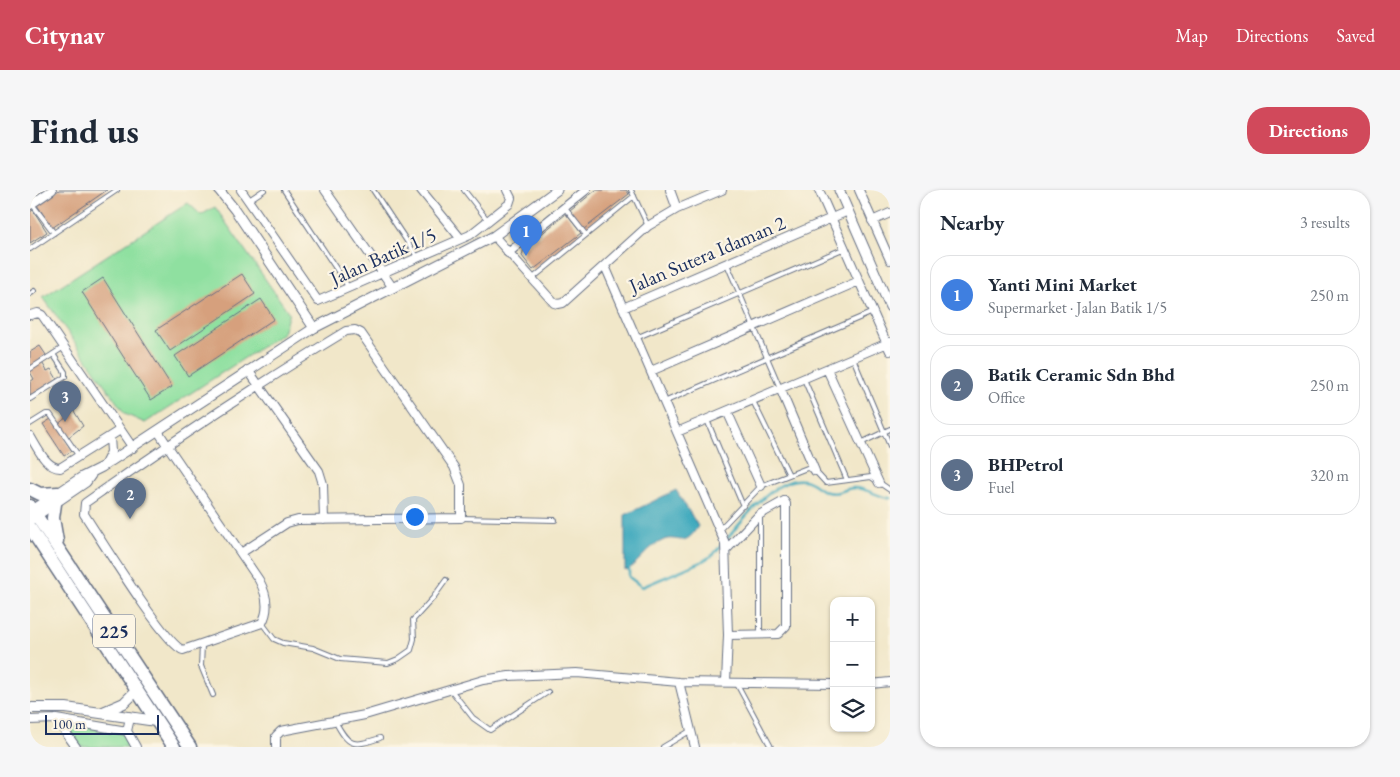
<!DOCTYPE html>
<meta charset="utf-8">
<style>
:root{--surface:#fff;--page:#f6f6f7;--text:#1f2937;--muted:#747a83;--line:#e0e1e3;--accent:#d1495b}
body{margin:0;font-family:"EB Garamond",serif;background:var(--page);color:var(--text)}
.controls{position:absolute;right:15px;bottom:15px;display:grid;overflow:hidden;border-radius:10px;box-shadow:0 1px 4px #0004}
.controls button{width:45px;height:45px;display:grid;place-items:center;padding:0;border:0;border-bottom:1px solid var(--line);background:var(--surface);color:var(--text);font:25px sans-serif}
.scale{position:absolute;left:15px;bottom:12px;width:114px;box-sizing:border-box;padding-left:5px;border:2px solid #1b2f5e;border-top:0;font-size:14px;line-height:18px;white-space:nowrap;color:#1b2f5e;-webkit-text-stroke:4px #fcf5e5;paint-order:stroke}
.you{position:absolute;left:384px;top:326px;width:18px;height:18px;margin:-12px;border:4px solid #fff;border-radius:50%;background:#1a73e8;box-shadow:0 0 0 8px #1a73e833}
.badge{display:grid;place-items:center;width:32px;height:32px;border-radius:50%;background:var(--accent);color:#fff;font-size:16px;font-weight:700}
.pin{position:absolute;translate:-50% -41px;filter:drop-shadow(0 1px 2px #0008)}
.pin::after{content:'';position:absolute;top:26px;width:18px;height:15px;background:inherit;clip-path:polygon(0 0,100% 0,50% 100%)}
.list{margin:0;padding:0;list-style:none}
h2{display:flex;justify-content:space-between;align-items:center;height:65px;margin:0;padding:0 20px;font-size:21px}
h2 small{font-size:16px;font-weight:400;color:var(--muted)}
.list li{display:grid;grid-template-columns:32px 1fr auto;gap:15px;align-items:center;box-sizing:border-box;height:80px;margin:0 10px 10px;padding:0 10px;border:1px solid var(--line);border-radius:20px}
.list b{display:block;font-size:19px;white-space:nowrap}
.list p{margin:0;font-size:16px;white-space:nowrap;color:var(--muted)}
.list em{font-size:16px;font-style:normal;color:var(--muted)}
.icon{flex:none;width:28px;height:28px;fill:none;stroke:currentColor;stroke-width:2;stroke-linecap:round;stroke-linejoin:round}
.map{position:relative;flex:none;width:860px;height:557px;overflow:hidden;border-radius:20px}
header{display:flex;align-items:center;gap:30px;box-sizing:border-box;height:70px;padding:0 25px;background:var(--accent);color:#fff}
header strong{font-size:24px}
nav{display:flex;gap:28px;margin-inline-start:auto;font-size:18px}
.intro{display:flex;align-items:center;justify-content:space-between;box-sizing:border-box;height:120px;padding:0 30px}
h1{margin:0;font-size:35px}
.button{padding:12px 22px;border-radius:20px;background:var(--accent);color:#fff;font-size:18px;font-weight:700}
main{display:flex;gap:30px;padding:0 30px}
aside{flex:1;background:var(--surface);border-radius:20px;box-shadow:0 1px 4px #0004}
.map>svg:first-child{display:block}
</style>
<header>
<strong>Citynav</strong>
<nav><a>Map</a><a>Directions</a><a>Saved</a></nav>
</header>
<div class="intro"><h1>Find us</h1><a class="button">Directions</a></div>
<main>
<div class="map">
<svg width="860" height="557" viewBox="0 0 860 557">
<rect width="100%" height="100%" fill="#fcf5e5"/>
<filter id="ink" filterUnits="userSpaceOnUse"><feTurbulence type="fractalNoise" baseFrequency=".02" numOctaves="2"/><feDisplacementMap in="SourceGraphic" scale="10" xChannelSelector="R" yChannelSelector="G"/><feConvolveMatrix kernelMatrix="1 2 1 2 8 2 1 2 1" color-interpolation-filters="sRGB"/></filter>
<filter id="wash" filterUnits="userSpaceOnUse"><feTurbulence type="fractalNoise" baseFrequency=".0096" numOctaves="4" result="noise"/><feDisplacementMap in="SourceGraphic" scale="20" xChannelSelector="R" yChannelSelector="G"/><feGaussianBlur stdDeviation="1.12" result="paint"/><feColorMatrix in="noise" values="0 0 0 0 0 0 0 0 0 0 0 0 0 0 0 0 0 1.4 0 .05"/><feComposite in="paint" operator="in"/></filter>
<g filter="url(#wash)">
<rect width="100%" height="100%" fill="#f1e7c9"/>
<path fill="#8fe0a0" stroke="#55887f" d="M 158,13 L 171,25 L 185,17 L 259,123 L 253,143 L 115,233 L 95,224 L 13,107 Z
M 32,532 L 92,541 L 102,557 L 50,557 Z"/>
<path fill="#3ea9bd" stroke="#2c6c8e" d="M 646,300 L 668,336 C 654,361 647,343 632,351 C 618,357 611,370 599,379 L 595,380 L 595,325 Z"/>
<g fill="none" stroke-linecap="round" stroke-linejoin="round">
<path stroke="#3ea9bd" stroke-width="2.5" d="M 696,350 C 713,330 744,287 773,290 C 783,291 788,300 797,302 C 809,305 813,299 823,298 C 835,297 848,307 860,308
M 599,379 L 599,387 L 612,397 L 671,372 L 683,365 L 692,354"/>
</g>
<g id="blocks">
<path fill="#d6a07d" d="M 29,0 L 77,0 L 22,38 L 7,15 Z
M 566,0 L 596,0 L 599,4 L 554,39 L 540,21 Z
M 3,20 L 17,42 L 0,53 L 0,22 Z
M 536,24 L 551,43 L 503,80 L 492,66 L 494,58 Z
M 212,84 L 225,104 L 140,161 L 126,140 Z
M 73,88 L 142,197 L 121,210 L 52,102 Z
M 231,109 L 244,129 L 158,186 L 145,166 Z
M 10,156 L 16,165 L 10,169 L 17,181 L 21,179 L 27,189 L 0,206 L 0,192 L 4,189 L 0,182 L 0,162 Z
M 44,221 L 53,236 L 35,250 L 42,261 L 34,266 L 13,234 L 21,229 L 26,236 Z"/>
</g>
</g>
<g filter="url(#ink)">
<use href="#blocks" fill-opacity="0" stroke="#666f83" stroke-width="1"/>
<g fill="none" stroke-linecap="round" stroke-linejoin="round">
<g stroke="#666f83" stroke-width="6">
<path id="service" d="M 254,0 L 319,98
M 343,0 L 388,68
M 434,0 L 459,32
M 601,0 L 618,36
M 219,10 L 234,0
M 2,14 L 24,43
M 534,17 L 556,45
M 0,59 L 87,0
M 697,74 L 750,198
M 503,88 L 604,6
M 0,104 L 4,101
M 606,148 L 815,58
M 823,168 L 860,256
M 0,179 L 34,157
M 774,189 L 817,290
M 0,209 L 35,187 L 35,182 L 23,164
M 723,211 L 759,285
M 634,212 L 843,122
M 677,230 L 713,316
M 0,234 L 16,224 L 20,224 L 48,265
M 831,253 L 860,239
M 730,327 L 730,444
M 431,328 L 525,330
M 690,339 L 731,296 L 777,278 L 785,281 L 796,293 L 841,287 L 860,300
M 232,433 L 244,449 L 253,453 L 283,458 L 310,469 L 358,473 L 368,469 L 381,460 L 384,449 L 383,430 L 403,408 L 416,390
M 172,455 L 171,476 L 183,505
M 707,494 L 741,557
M 421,500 L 443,528 L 460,540 L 518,502
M 305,531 C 319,557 323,557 350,548
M 633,557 L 660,541"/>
</g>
<g stroke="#666f83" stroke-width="10">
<path id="minor" d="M 211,0 L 288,111 L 440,45 L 479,14 L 481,8 L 477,0
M 295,0 L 363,98
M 391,0 L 431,49
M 640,0 L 647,19
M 789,0 L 860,161
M 829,0 L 860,70
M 0,15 L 22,0
M 842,31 L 860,23
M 464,46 L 524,113 L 528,114 L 533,113 L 618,36 L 647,19 L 692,0
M 478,63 L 556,0
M 575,76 L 695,353 L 698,445 L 696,492
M 593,118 L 818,21
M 0,125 L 8,123 L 12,125 L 103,258
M 797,179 L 849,293
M 218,180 L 289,281 L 293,294 L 294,330
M 621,181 L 829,91
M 750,198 L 785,281
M 697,221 L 731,296
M 128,241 L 137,255 L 229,390 C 236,403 240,419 232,433 L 153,460 C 136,456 68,345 54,324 L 55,313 C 140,253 227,195 316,141 L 325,140 L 331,143 L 424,277 L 431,295 L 431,328 L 268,330 L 257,333 L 211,363
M 647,242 L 860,152
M 0,246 C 7,257 16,278 30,278 L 90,240
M 75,274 L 81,262 L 80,247
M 696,360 L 729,325 L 754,311 L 756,314 L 756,436 L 748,444 L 698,445
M 649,492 L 665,557
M 841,494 L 860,492
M 100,528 L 97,541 L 106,557
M 26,529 L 46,557
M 0,530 L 26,529 L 97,541
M 246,557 L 246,546 L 251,541 L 335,525 L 453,490 L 479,486 L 547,483 L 649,492 L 804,494"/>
</g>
<g stroke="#666f83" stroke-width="11">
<path id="tertiary" d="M 189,0 L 205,20 L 284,138
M 809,0 L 860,117
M 0,322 L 52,287 L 72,277 L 284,138 L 464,46 L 527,0
M 0,330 L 56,292 L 61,285"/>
</g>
<g stroke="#666f83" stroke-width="12">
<path id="secondary" d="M 0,518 L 36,518 L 126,531
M 73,522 L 94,513 L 107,500"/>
</g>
<g stroke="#666f83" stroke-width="15">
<path id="trunk" d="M 0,299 L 10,304 L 28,303
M 25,314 L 23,328 L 27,351
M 0,316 L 160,557
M 0,338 L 144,557"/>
</g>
<use href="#service" stroke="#fff" stroke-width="4"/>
<use href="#minor" stroke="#fff" stroke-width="8"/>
<use href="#tertiary" stroke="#fff" stroke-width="9"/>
<use href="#secondary" stroke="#fff" stroke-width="10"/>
<use href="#trunk" stroke="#fff" stroke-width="12"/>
</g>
</g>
<g text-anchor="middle" stroke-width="4.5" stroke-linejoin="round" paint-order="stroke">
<rect fill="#fcf5e5" stroke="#5e6a86" stroke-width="1" x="63" y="424.5" width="42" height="33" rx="4"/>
<g font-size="19" font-weight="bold" fill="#1b2f5e">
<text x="84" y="448">225</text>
</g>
<g font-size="20" fill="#1b2f5e" stroke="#fcf5e5">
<text transform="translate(677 64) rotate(-23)" y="7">Jalan Sutera Idaman 2</text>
<text transform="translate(353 66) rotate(-24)" y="7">Jalan Batik 1/5</text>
</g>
</g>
</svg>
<div class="controls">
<button>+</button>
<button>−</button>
<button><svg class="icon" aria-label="layers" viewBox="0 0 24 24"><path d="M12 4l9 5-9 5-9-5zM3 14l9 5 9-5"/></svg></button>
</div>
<div class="scale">100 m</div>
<div class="you"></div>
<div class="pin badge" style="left:496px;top:66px;background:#3f7fe0">1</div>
<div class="pin badge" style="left:100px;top:329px;background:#5c6f8a">2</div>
<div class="pin badge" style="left:35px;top:232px;background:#5c6f8a">3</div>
</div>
<aside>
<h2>Nearby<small>3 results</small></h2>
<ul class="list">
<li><span class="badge" style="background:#3f7fe0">1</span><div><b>Yanti Mini Market</b><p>Supermarket · Jalan Batik 1/5</p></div><em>250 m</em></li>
<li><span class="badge" style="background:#5c6f8a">2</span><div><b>Batik Ceramic Sdn Bhd</b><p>Office</p></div><em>250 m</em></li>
<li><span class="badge" style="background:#5c6f8a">3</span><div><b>BHPetrol</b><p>Fuel</p></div><em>320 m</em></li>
</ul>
</aside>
</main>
